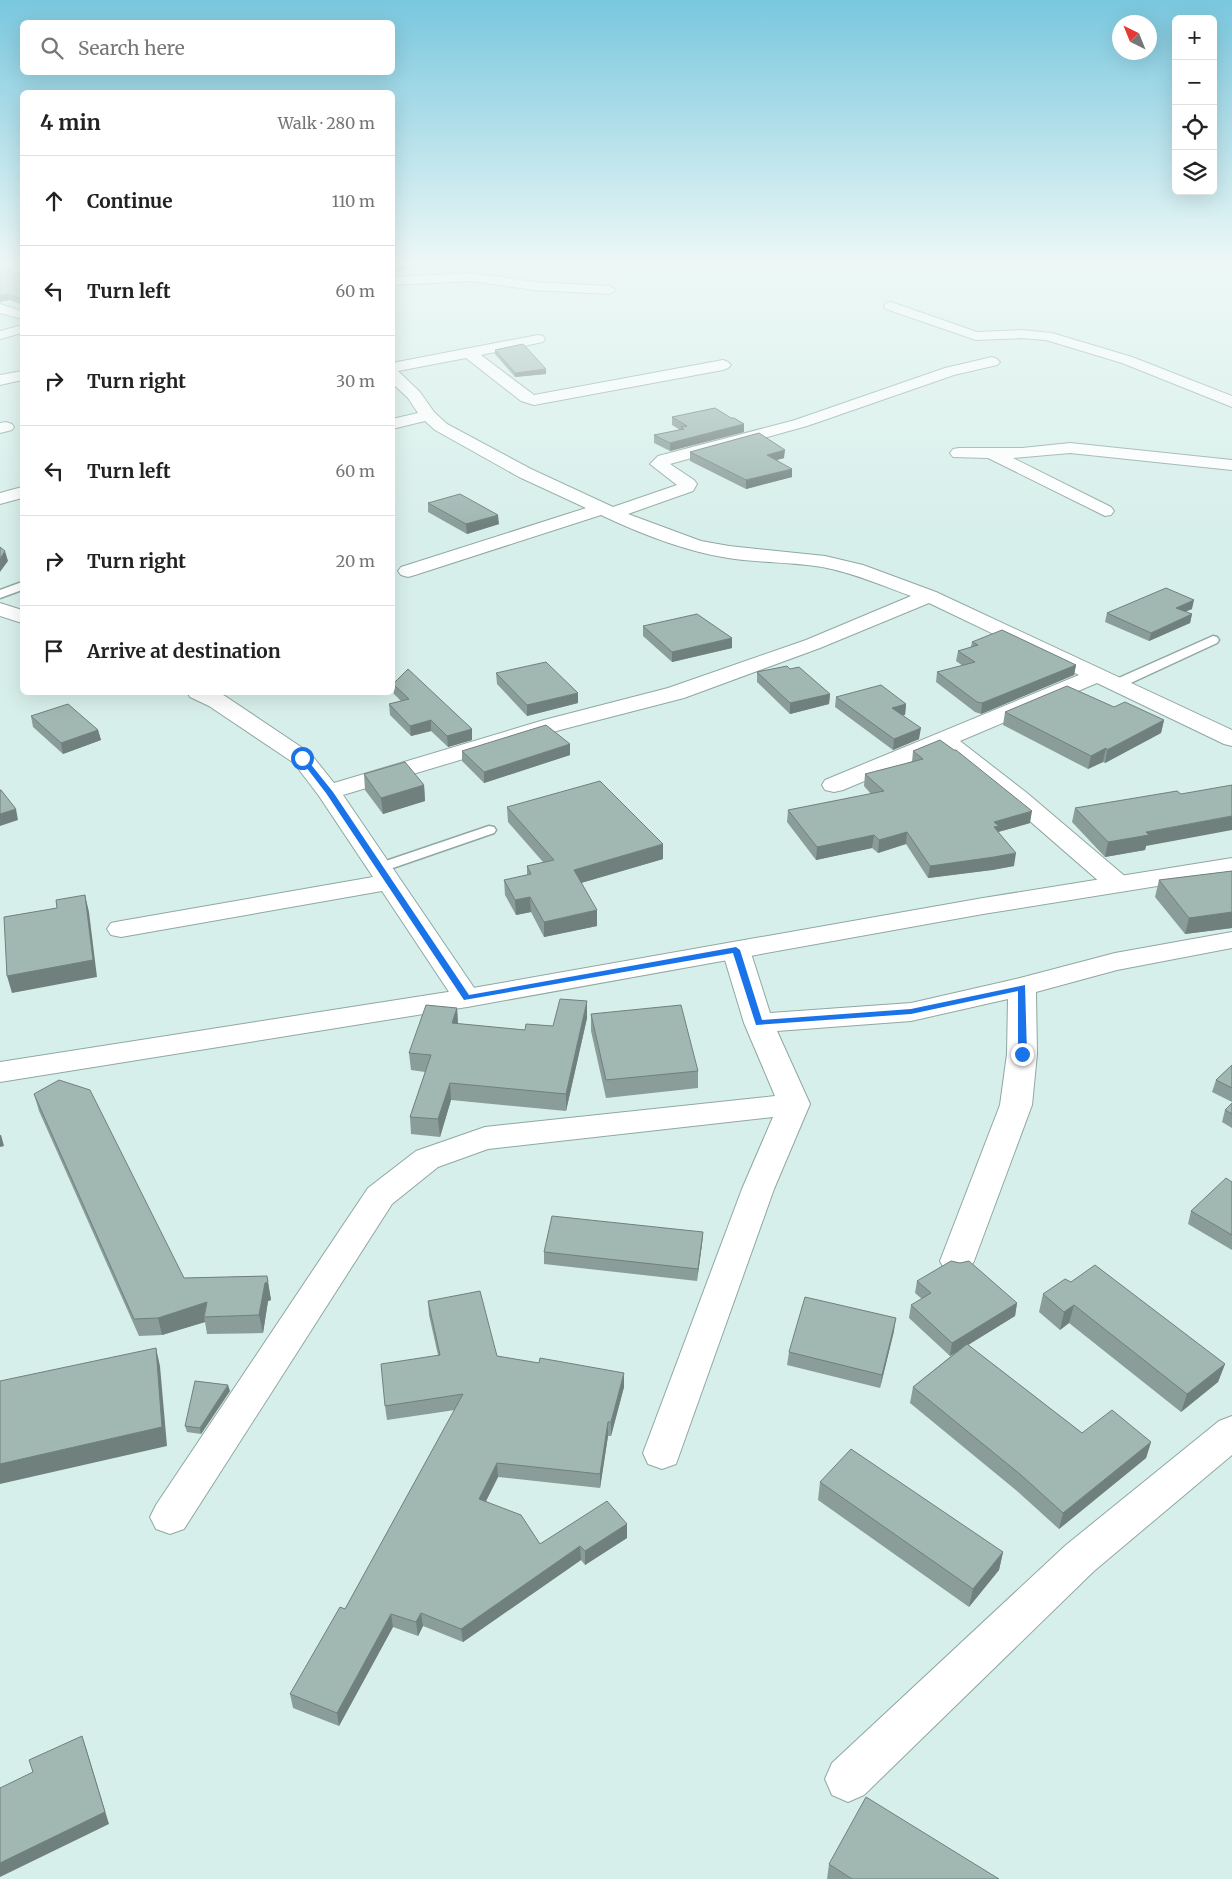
<!DOCTYPE html>
<meta charset="utf-8">
<style>
:root{--surface:#fff;--page:#f2f2f2;--text:#222;--muted:#767676;--line:#e0e0e0}
body{margin:0;font-family:Merriweather,serif;background:var(--page);color:var(--text)}
.controls{position:absolute;right:15px;top:15px;display:grid;overflow:hidden;border-radius:8px;box-shadow:0 5px 20px #0002}
.controls button{width:45px;height:45px;display:grid;place-items:center;padding:0;border:0;border-bottom:1px solid var(--line);background:var(--surface);color:var(--text);font:25px sans-serif}
.compass{position:absolute;left:1112px;top:15px;width:45px;height:45px;border-radius:50%;background:var(--surface);box-shadow:0 5px 20px #0002;rotate:317deg}
.stop{position:absolute;width:15px;height:15px;margin:-11px;border:4px solid #1a73e8;border-radius:50%;background:#fff}
.stop.end{background:#1a73e8;border-color:#fff;box-shadow:0 1px 5px #0008}
.list{margin:0;padding:0;list-style:none}
h2{display:flex;justify-content:space-between;align-items:center;height:65px;margin:0;padding:0 20px;font-size:21px}
h2 small{font-size:16px;font-weight:400;color:var(--muted)}
.list li{display:grid;grid-template-columns:32px 1fr auto;gap:15px;align-items:center;box-sizing:border-box;height:90px;padding:0 20px;border-top:1px solid var(--line)}
.list b{display:block;font-size:19px;white-space:nowrap}
.list em{font-size:16px;font-style:normal;color:var(--muted)}
.icon{flex:none;width:28px;height:28px;fill:none;stroke:currentColor;stroke-width:2;stroke-linecap:round;stroke-linejoin:round}
.map{position:relative;flex:none;width:1232px;height:1879px;overflow:hidden}
.search{position:absolute;background:var(--surface);box-shadow:0 5px 20px #0002;left:20px;top:20px;width:375px;height:55px;display:flex;align-items:center;gap:12px;box-sizing:border-box;padding:0 18px;border-radius:8px;color:var(--muted);font-size:19px}
.panel{position:absolute;background:var(--surface);box-shadow:0 5px 20px #0002;left:20px;top:90px;width:375px;height:605px;border-radius:8px}
.map>svg:first-child{display:block}
</style>
<div class="map">
<svg width="1232" height="1879" viewBox="0 0 1232 1879">
<rect width="100%" height="100%" fill="#d7efea"/>
<g fill="none" stroke-linecap="round" stroke-linejoin="round">
<g stroke="#90a7a2" stroke-width="3">
<path id="service" d="M 22,582 L 22,590 L 0,598 L 0,590 Z
M 1213,636 L 1217,637 L 1219,640 L 1217,643 L 1122,687 L 1117,688 L 1110,684 L 1112,681 Z
M 489,826 L 494,827 L 496,830 L 494,833 L 384,871 L 374,871 L 371,868 L 374,865 Z"/>
</g>
<g stroke="#90a7a2" stroke-width="2">
<path id="minor" d="M 472,273 L 534,282 L 609,286 L 616,290 L 609,294 L 534,290 L 472,281 L 392,285 L 392,277 Z
M 891,302 L 977,332 L 1021,330 L 1052,333 L 1132,357 L 1232,396 L 1232,407 L 1122,363 L 1046,340 L 1021,338 L 976,340 L 886,309 L 884,306 L 886,303 Z
M 0,304 L 22,311 L 22,319 L 0,313 Z
M 22,325 L 22,333 L 0,339 L 0,331 Z
M 538,335 L 543,336 L 545,339 L 543,342 L 481,355 L 534,395 L 723,360 L 728,362 L 731,365 L 728,368 L 723,370 L 534,405 L 521,401 L 466,358 L 398,371 L 420,392 L 434,412 L 447,424 L 531,469 L 613,507 L 677,485 L 650,464 L 658,456 L 795,420 L 945,368 L 992,357 L 997,359 L 1000,362 L 997,365 L 954,375 L 807,426 L 670,464 L 694,480 L 697,484 L 693,491 L 628,514 L 701,541 L 729,546 L 825,556 L 863,565 L 936,592 L 1232,730 L 1232,746 L 1224,744 L 1097,683 L 960,741 L 1027,793 L 1127,878 L 1131,884 L 1127,890 L 1118,892 L 1109,890 L 1009,803 L 941,749 L 843,790 L 834,792 L 825,790 L 822,785 L 825,780 L 1079,675 L 929,603 L 820,648 L 684,698 L 560,730 L 343,795 L 481,998 L 477,1004 L 467,1007 L 457,1004 L 382,891 L 121,937 L 111,935 L 107,929 L 111,923 L 121,921 L 373,877 L 319,796 L 294,763 L 209,706 L 190,697 L 187,692 L 217,692 L 225,696 L 310,753 L 334,783 L 544,720 L 668,688 L 806,640 L 911,596 C 883,586 856,574 827,568 C 795,562 761,563 728,558 C 684,551 641,534 601,515 L 415,575 L 408,577 L 401,575 L 398,571 L 401,567 L 586,508 L 519,477 L 435,430 L 425,421 L 392,429 L 392,419 L 418,413 L 408,398 L 392,383 L 392,363 Z
M 22,371 L 22,380 L 0,385 L 0,375 Z
M 6,422 L 12,424 L 14,427 L 12,430 L 0,433 L 0,423 Z
M 1070,443 L 1232,460 L 1232,470 L 1070,453 L 1013,458 L 1111,507 L 1114,511 L 1111,515 L 1105,516 L 988,458 L 953,457 L 950,453 L 953,449 L 959,448 L 1022,448 Z
M 22,487 L 22,498 L 0,504 L 0,493 Z
M 0,603 L 22,610 L 22,623 L 0,616 Z
M 1232,932 L 1232,948 L 1117,970 L 1036,992 L 1037,1054 L 1032,1105 L 974,1261 L 969,1270 L 957,1274 L 945,1270 L 940,1261 L 1000,1105 L 1007,1054 L 1008,999 L 911,1021 L 777,1031 L 810,1104 L 774,1189 L 676,1464 L 662,1469 L 648,1464 L 643,1453 L 742,1189 L 773,1117 L 488,1149 L 438,1167 L 392,1204 L 184,1529 L 170,1534 L 156,1529 L 150,1517 L 156,1505 L 368,1188 L 416,1151 L 485,1127 L 775,1096 L 744,1023 L 722,950 L 726,944 L 736,942 L 746,944 L 750,950 L 770,1013 L 911,1003 L 1020,978 L 1115,953 Z
M 1232,1416 L 1232,1455 L 1094,1571 L 864,1795 L 848,1802 L 832,1795 L 825,1779 L 832,1763 L 1066,1545 L 1219,1421 Z"/>
</g>
<g stroke="#90a7a2" stroke-width="2">
<path id="tertiary" d="M 1232,858 L 1232,874 L 983,914 L 467,1007 L 0,1082 L 0,1062 L 467,989 L 983,898 Z"/>
</g>
<use href="#service" fill="#fff" fill-rule="evenodd"/>
<use href="#minor" fill="#fff" fill-rule="evenodd"/>
<use href="#tertiary" fill="#fff" fill-rule="evenodd"/>
</g>
<path fill="#8a9d99" d="M 0,264 L 14,274 L 22,272 L 21,304 L 9,300 L 0,302 Z
M 495,350 L 546,369 L 546,374 L 515,377 L 495,354 Z
M 672,417 L 731,418 L 744,432 L 670,451 L 654,443 L 654,435 L 680,430 L 672,425 Z
M 690,452 L 784,458 L 777,460 L 792,477 L 746,489 L 690,461 Z
M 428,503 L 499,524 L 467,534 L 428,512 Z
M 1192,609 L 1185,612 L 1192,614 L 1190,623 L 1149,641 L 1105,622 L 1107,613 Z
M 643,626 L 732,648 L 672,662 L 643,636 Z
M 972,642 L 1076,665 L 1074,675 L 981,714 L 975,712 L 936,682 L 937,672 L 963,666 L 956,661 L 958,651 L 971,647 Z
M 790,669 L 830,694 L 829,704 L 790,714 L 757,682 L 757,672 Z
M 496,673 L 578,703 L 527,716 L 497,684 Z
M 393,684 L 472,729 L 472,740 L 448,747 L 431,731 L 411,736 L 390,715 L 389,704 L 401,701 L 394,694 Z
M 836,697 L 906,704 L 905,715 L 902,715 L 919,739 L 893,750 L 835,707 Z
M 1114,707 L 1164,720 L 1161,733 L 1105,763 L 1103,762 L 1088,769 L 1003,725 L 1005,712 Z
M 31,716 L 98,730 L 101,740 L 63,754 L 33,727 Z
M 462,751 L 570,755 L 484,783 L 462,761 Z
M 913,751 L 1030,823 L 998,832 L 1014,866 L 992,870 L 928,878 L 906,844 L 878,853 L 872,848 L 816,860 L 787,822 L 788,810 L 871,794 L 864,786 L 865,774 L 912,762 Z
M 364,774 L 424,785 L 425,801 L 383,814 L 365,790 Z
M 507,807 L 663,859 L 581,883 L 597,926 L 544,937 L 531,912 L 516,915 L 505,895 L 504,880 L 527,875 L 527,866 L 543,862 L 508,822 Z
M 1075,808 L 1146,846 L 1145,850 L 1105,857 L 1072,822 Z
M 1232,871 L 1232,928 L 1185,934 L 1155,897 L 1159,880 Z
M 457,1008 L 458,1024 L 525,1030 L 553,1026 L 587,1018 L 566,1111 L 451,1100 L 440,1137 L 411,1134 L 410,1117 L 425,1072 L 411,1070 L 409,1053 Z
M 591,1014 L 698,1071 L 698,1088 L 606,1098 L 591,1031 Z
M 1232,1065 L 1232,1102 L 1212,1092 L 1216,1080 Z
M 34,1094 L 184,1278 L 267,1276 L 271,1300 L 268,1301 L 263,1333 L 207,1334 L 205,1322 L 162,1335 L 139,1336 L 39,1111 Z
M 1232,1103 L 1232,1128 L 1222,1122 L 1225,1110 Z
M 1232,1182 L 1232,1250 L 1188,1224 L 1191,1211 Z
M 703,1232 L 702,1244 L 697,1281 L 544,1264 L 544,1252 Z
M 917,1281 L 1017,1303 L 1015,1316 L 968,1345 L 1082,1433 L 1151,1442 L 1146,1458 L 1059,1529 L 1017,1491 L 910,1403 L 913,1387 L 956,1352 L 950,1356 L 909,1318 L 911,1305 L 922,1299 L 915,1293 Z
M 1071,1282 L 1225,1364 L 1218,1382 L 1181,1412 L 1069,1323 L 1060,1330 L 1039,1312 L 1043,1294 Z
M 428,1301 L 497,1356 L 624,1387 L 611,1436 L 608,1436 L 600,1488 L 498,1477 L 486,1501 L 540,1544 L 627,1524 L 627,1538 L 585,1565 L 581,1560 L 463,1642 L 423,1626 L 418,1636 L 393,1627 L 339,1726 L 293,1708 L 290,1694 L 345,1609 L 455,1410 L 387,1420 L 385,1406 L 438,1355 L 429,1315 Z
M 894,1331 L 880,1388 L 787,1365 L 789,1352 Z
M 230,1391 L 201,1434 L 187,1432 L 185,1426 Z
M 820,1482 L 1003,1552 L 999,1570 L 969,1607 L 818,1500 Z
M 829,1864 L 999,1879 L 827,1879 Z"/>
<path fill="#70807d" d="M 406,263 L 406,270 L 392,273 L 392,266 Z
M 8,294 L 9,300 L 0,302 L 0,296 Z
M 22,297 L 22,303 L 21,304 L 19,298 Z
M 546,369 L 546,374 L 515,377 L 515,373 Z
M 744,424 L 744,432 L 670,451 L 670,443 Z
M 785,450 L 784,458 L 766,463 L 767,455 Z
M 792,469 L 792,477 L 746,489 L 746,480 Z
M 498,515 L 499,524 L 467,534 L 466,524 Z
M 5,551 L 8,561 L 0,572 L 0,559 Z
M 1194,600 L 1192,609 L 1174,616 L 1176,608 Z
M 1192,614 L 1190,623 L 1149,641 L 1151,633 Z
M 732,638 L 732,648 L 672,662 L 672,652 Z
M 1076,665 L 1074,675 L 981,714 L 982,703 Z
M 578,693 L 578,703 L 527,716 L 527,705 Z
M 830,694 L 829,704 L 790,714 L 790,703 Z
M 906,704 L 905,715 L 891,718 L 892,708 Z
M 431,720 L 431,731 L 411,736 L 410,726 Z
M 1164,720 L 1161,733 L 1105,763 L 1107,750 Z
M 921,728 L 919,739 L 893,750 L 894,739 Z
M 472,729 L 472,740 L 448,747 L 447,736 Z
M 98,730 L 101,740 L 63,754 L 61,743 Z
M 570,744 L 570,755 L 484,783 L 484,772 Z
M 1106,748 L 1103,762 L 1088,769 L 1091,756 Z
M 424,785 L 425,801 L 383,814 L 381,798 Z
M 16,809 L 18,820 L 0,826 L 0,814 Z
M 1032,811 L 1030,823 L 998,832 L 997,839 L 994,822 Z
M 1232,816 L 1232,830 L 1146,846 L 1145,850 L 1105,857 L 1108,842 L 1146,832 Z
M 907,832 L 906,844 L 878,853 L 879,840 Z
M 874,835 L 872,848 L 816,860 L 817,847 Z
M 663,844 L 663,859 L 574,885 L 574,870 Z
M 1016,853 L 1014,866 L 992,870 L 928,878 L 930,866 Z
M 85,895 L 89,912 L 97,977 L 12,993 L 7,976 Z
M 530,897 L 531,912 L 516,915 L 515,900 Z
M 597,910 L 597,926 L 544,937 L 544,922 Z
M 1232,912 L 1232,928 L 1185,934 L 1189,918 Z
M 587,1001 L 587,1018 L 566,1111 L 566,1094 Z
M 457,1008 L 458,1025 L 452,1023 Z
M 450,1083 L 451,1100 L 440,1137 L 438,1119 Z
M 0,1135 L 1,1135 L 4,1146 L 0,1147 Z
M 703,1232 L 702,1244 L 697,1281 L 698,1269 Z
M 268,1282 L 271,1300 L 268,1301 L 263,1333 L 259,1315 L 265,1283 Z
M 207,1302 L 204,1317 L 205,1322 L 162,1335 L 158,1318 Z
M 1017,1303 L 1015,1316 L 950,1356 L 952,1343 Z
M 1074,1305 L 1069,1323 L 1060,1330 L 1064,1312 Z
M 896,1318 L 894,1331 L 880,1388 L 882,1375 Z
M 156,1348 L 160,1366 L 167,1446 L 0,1484 L 0,1464 Z
M 1225,1364 L 1218,1382 L 1181,1412 L 1187,1394 Z
M 624,1373 L 624,1387 L 611,1436 L 611,1422 Z
M 228,1385 L 230,1391 L 201,1434 L 200,1428 Z
M 608,1422 L 608,1436 L 600,1488 L 600,1474 Z
M 1151,1442 L 1146,1458 L 1059,1529 L 1063,1513 Z
M 497,1463 L 498,1477 L 480,1513 L 479,1499 Z
M 627,1524 L 627,1538 L 585,1565 L 585,1551 Z
M 580,1546 L 581,1560 L 463,1642 L 461,1629 Z
M 1003,1552 L 999,1570 L 969,1607 L 973,1589 Z
M 421,1613 L 423,1626 L 418,1636 L 416,1622 Z
M 391,1614 L 393,1627 L 339,1726 L 337,1713 Z
M 82,1736 L 86,1748 L 109,1824 L 0,1877 L 0,1863 Z"/>
<path fill="#a0b7b2" stroke="#70807d" d="M 392,263 L 406,263 L 392,266 Z
M 0,264 L 3,264 L 14,274 L 22,272 L 22,297 L 19,298 L 8,294 L 0,296 Z
M 523,344 L 546,369 L 515,373 L 495,350 Z
M 715,408 L 731,418 L 734,418 L 744,424 L 670,443 L 654,435 L 684,429 L 681,427 L 687,426 L 672,417 Z
M 759,433 L 785,450 L 767,455 L 792,469 L 746,480 L 690,452 Z
M 460,494 L 498,515 L 466,524 L 428,503 Z
M 0,547 L 5,551 L 0,559 Z
M 1166,588 L 1194,600 L 1176,608 L 1192,614 L 1151,633 L 1107,613 Z
M 697,614 L 732,638 L 672,652 L 643,626 Z
M 1002,630 L 1076,665 L 982,703 L 977,702 L 937,672 L 975,662 L 958,651 L 978,645 L 972,642 Z
M 546,662 L 578,693 L 527,705 L 496,673 Z
M 787,666 L 790,669 L 799,667 L 830,694 L 790,703 L 757,672 Z
M 408,669 L 472,729 L 447,736 L 431,720 L 410,726 L 389,704 L 409,699 L 393,684 Z
M 881,685 L 906,704 L 892,708 L 921,728 L 894,739 L 836,697 Z
M 1067,686 L 1114,707 L 1125,702 L 1164,720 L 1107,750 L 1106,748 L 1091,756 L 1005,712 Z
M 68,704 L 98,730 L 61,743 L 31,716 Z
M 546,725 L 570,744 L 484,772 L 462,751 Z
M 940,740 L 954,750 L 956,750 L 1032,811 L 994,822 L 999,826 L 994,827 L 1016,853 L 994,857 L 930,866 L 907,832 L 879,840 L 874,835 L 817,847 L 788,810 L 884,791 L 865,774 L 923,759 L 913,751 Z
M 405,762 L 424,785 L 381,798 L 364,774 Z
M 600,781 L 663,844 L 574,870 L 597,910 L 544,922 L 530,897 L 515,900 L 504,880 L 531,874 L 527,866 L 554,860 L 507,807 Z
M 1232,785 L 1232,816 L 1146,832 L 1149,835 L 1108,842 L 1075,808 L 1177,791 L 1181,794 Z
M 0,790 L 1,790 L 16,809 L 0,814 Z
M 1232,871 L 1232,912 L 1189,918 L 1159,880 Z
M 85,895 L 93,960 L 7,976 L 4,917 L 57,908 L 56,900 Z
M 560,999 L 587,1001 L 566,1094 L 450,1083 L 438,1119 L 410,1117 L 431,1055 L 409,1053 L 426,1005 L 457,1008 L 452,1023 L 525,1030 L 526,1024 L 553,1026 Z
M 681,1005 L 698,1071 L 606,1080 L 591,1014 Z
M 1232,1065 L 1232,1088 L 1216,1080 Z
M 59,1080 L 90,1090 L 184,1278 L 267,1276 L 268,1282 L 265,1283 L 259,1315 L 204,1317 L 207,1302 L 158,1318 L 134,1319 L 34,1094 Z
M 1232,1103 L 1232,1114 L 1225,1110 Z
M 1226,1178 L 1232,1182 L 1232,1235 L 1191,1211 Z
M 552,1216 L 703,1232 L 698,1269 L 544,1252 Z
M 951,1261 L 960,1263 L 969,1261 L 1017,1303 L 952,1343 L 911,1305 L 931,1293 L 917,1281 Z
M 1095,1265 L 1225,1364 L 1187,1394 L 1074,1305 L 1064,1312 L 1043,1294 L 1065,1279 L 1071,1282 Z
M 480,1291 L 497,1356 L 539,1363 L 540,1358 L 624,1373 L 611,1422 L 608,1422 L 600,1474 L 497,1463 L 479,1499 L 521,1515 L 540,1544 L 607,1501 L 627,1524 L 585,1551 L 580,1546 L 461,1629 L 421,1613 L 416,1622 L 391,1614 L 337,1713 L 290,1694 L 340,1607 L 345,1609 L 463,1394 L 385,1406 L 381,1364 L 440,1355 L 428,1301 Z
M 805,1297 L 896,1318 L 882,1375 L 789,1352 Z
M 967,1344 L 1082,1433 L 1112,1410 L 1151,1442 L 1063,1513 L 1021,1475 L 913,1387 Z
M 156,1348 L 162,1427 L 0,1464 L 0,1381 Z
M 195,1381 L 228,1385 L 200,1428 L 185,1426 Z
M 851,1449 L 1003,1552 L 973,1589 L 820,1482 Z
M 82,1736 L 105,1812 L 0,1863 L 0,1788 L 33,1772 L 29,1760 Z
M 866,1797 L 999,1879 L 852,1879 L 829,1864 Z"/>
<linearGradient id="sky" x2="0" y2="1"><stop stop-color="#79c7de"/><stop offset="0.5" stop-color="#edf8f6"/><stop offset="1" stop-color="#edf8f6" stop-opacity="0"/></linearGradient>
<rect width="1232" height="526" fill="url(#sky)"/>
<path fill="#1a73e8" d="M 300,757 L 305,757 L 333,792 L 469,995 L 736,947 L 740,950 L 762,1020 L 911,1009 L 1025,985 L 1027,1054 L 1022,1057 L 1018,1054 L 1018,991 L 911,1014 L 756,1025 L 733,953 L 464,1000 L 326,793 L 299,758 Z"/>
</svg>
<div class="controls">
<button>+</button>
<button>−</button>
<button><svg class="icon" aria-label="locate" viewBox="0 0 24 24"><circle cx="12" cy="12" r="6"/><path d="M12 2v4M12 18v4M2 12h4M18 12h4"/></svg></button>
<button><svg class="icon" aria-label="layers" viewBox="0 0 24 24"><path d="M12 4l9 5-9 5-9-5zM3 14l9 5 9-5"/></svg></button>
</div>
<svg class="compass" viewBox="-18 -18 36 36"><path d="M0-13l5 13h-10z" fill="#e53935"/><path d="M0 13l5-13h-10z" fill="#767676"/></svg>
<div class="stop" style="left:302px;top:758px"></div>
<div class="stop end" style="left:1022px;top:1054px"></div>
<div class="search"><svg class="icon" aria-label="search" viewBox="0 0 24 24"><circle cx="10" cy="10" r="6"/><path d="M15 15l6 6"/></svg>Search here</div>
<section class="panel">
<h2>4 min<small>Walk · 280 m</small></h2>
<ul class="list">
<li><svg class="icon" aria-label="ahead" viewBox="0 0 24 24"><path d="M12 20V5M6 11l6-6 6 6"/></svg><div><b>Continue</b></div><em>110 m</em></li>
<li><svg class="icon" aria-label="left" viewBox="0 0 24 24"><path d="M17 20v-9H6M10 6l-5 5 5 5"/></svg><div><b>Turn left</b></div><em>60 m</em></li>
<li><svg class="icon" aria-label="right" viewBox="0 0 24 24"><path d="M7 20v-9h11M14 6l5 5-5 5"/></svg><div><b>Turn right</b></div><em>30 m</em></li>
<li><svg class="icon" aria-label="left" viewBox="0 0 24 24"><path d="M17 20v-9H6M10 6l-5 5 5 5"/></svg><div><b>Turn left</b></div><em>60 m</em></li>
<li><svg class="icon" aria-label="right" viewBox="0 0 24 24"><path d="M7 20v-9h11M14 6l5 5-5 5"/></svg><div><b>Turn right</b></div><em>20 m</em></li>
<li><svg class="icon" aria-label="arrive" viewBox="0 0 24 24"><path d="M6 21V4h12l-3 4 3 4H6"/></svg><div><b>Arrive at destination</b></div></li>
</ul>
</section>
</div>
